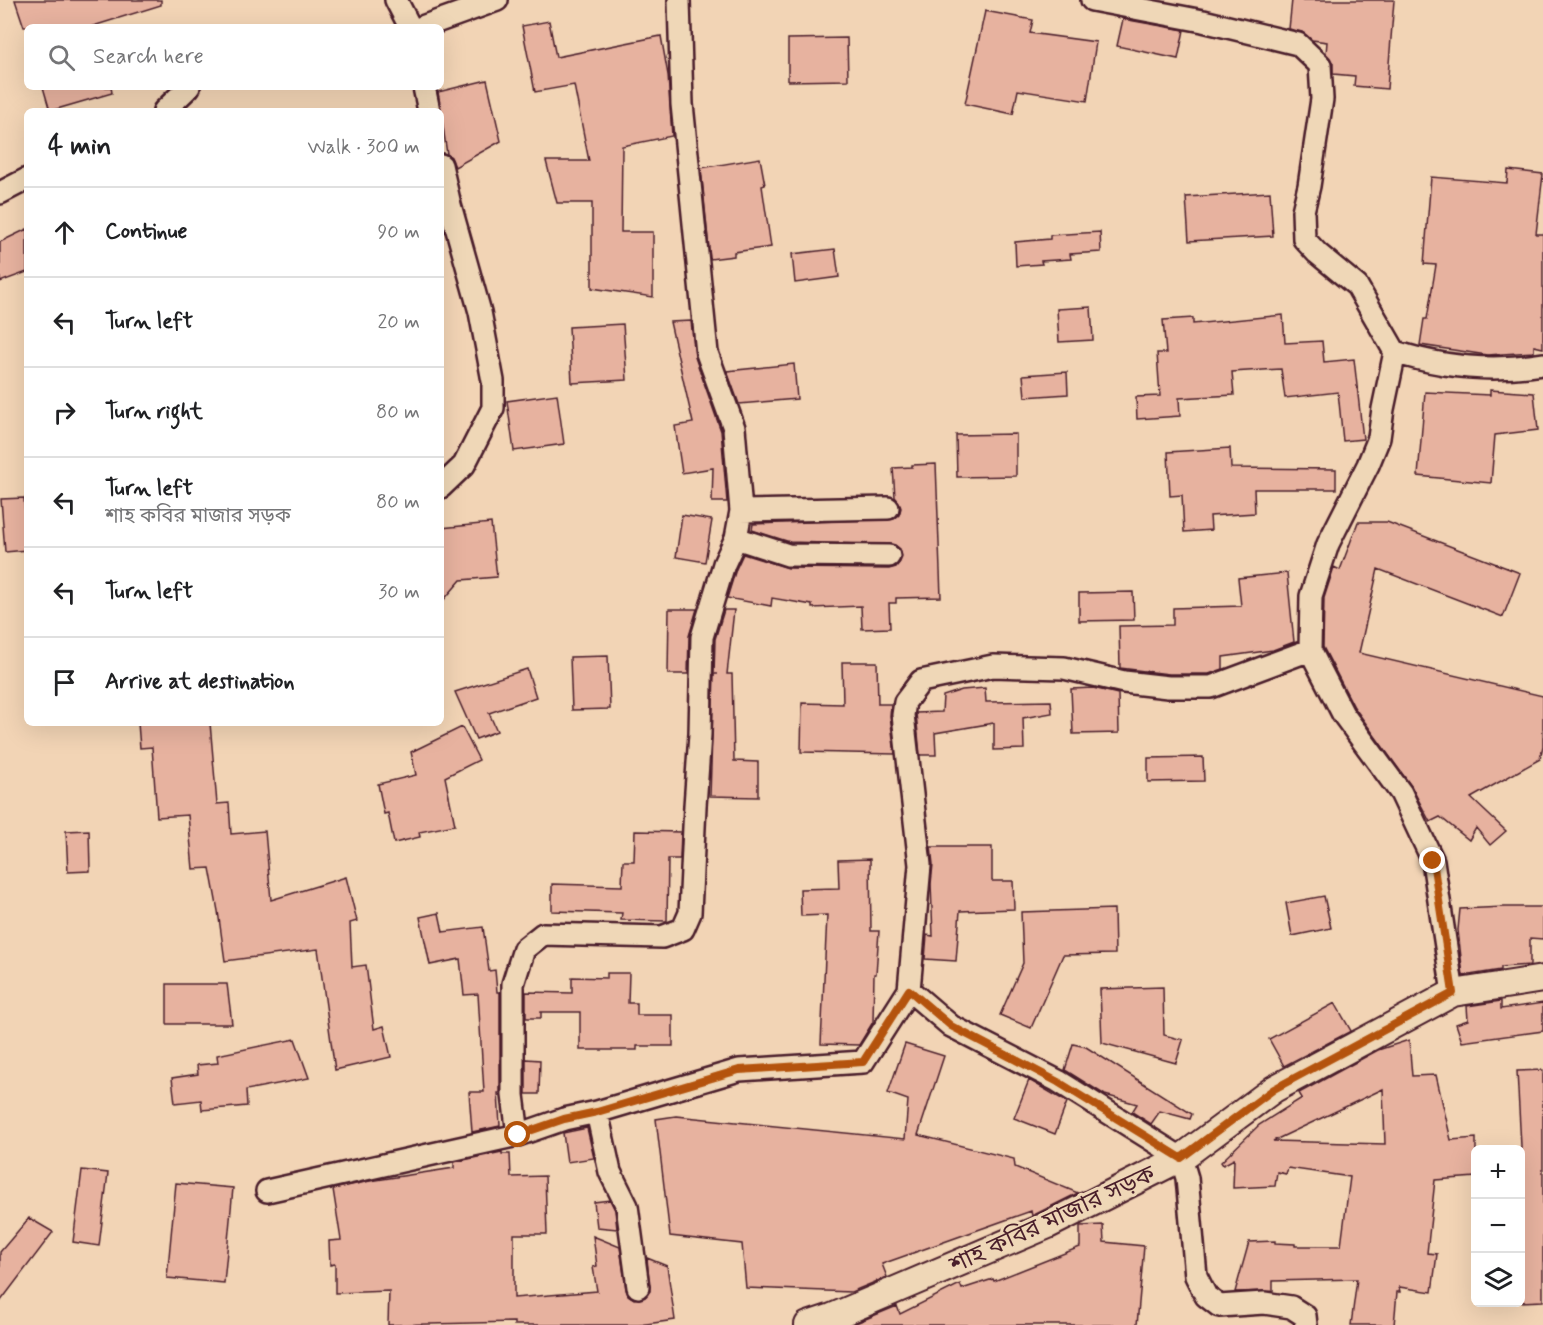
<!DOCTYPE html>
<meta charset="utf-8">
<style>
:root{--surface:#fff;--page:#f2f2f2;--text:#202124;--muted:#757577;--line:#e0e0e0}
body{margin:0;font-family:Mynerve,"Noto Sans Bengali",sans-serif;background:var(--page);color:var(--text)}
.controls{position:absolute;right:18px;bottom:18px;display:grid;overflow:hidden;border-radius:9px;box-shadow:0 6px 24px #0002}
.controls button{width:54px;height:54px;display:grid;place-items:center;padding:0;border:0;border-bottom:2px solid var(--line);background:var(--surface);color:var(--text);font:30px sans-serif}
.stop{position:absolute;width:18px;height:18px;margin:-14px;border:4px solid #b45309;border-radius:50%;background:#fff}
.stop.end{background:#b45309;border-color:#fff;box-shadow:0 2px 6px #0008}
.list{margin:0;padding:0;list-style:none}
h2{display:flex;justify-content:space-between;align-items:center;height:78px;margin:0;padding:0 24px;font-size:26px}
h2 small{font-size:20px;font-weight:400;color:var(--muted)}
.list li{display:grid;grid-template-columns:39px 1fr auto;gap:18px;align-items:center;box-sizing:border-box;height:90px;padding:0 24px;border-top:2px solid var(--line)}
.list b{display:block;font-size:22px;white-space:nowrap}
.list p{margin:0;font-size:20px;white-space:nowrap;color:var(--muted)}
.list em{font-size:20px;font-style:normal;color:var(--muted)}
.icon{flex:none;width:33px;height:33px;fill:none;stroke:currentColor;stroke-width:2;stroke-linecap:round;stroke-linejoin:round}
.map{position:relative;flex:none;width:1543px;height:1325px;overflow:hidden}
.search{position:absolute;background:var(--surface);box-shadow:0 6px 24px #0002;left:24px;top:24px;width:420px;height:66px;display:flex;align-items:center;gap:15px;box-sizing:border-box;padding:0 21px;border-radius:9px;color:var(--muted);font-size:22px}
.panel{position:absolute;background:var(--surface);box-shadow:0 6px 24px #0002;left:24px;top:108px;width:420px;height:618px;border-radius:9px}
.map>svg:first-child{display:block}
</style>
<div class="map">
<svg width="1543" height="1325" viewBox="0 0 1543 1325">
<rect width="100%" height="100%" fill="#f2d4b5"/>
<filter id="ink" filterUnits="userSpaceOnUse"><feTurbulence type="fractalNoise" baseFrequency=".0167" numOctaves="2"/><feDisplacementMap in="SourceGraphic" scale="12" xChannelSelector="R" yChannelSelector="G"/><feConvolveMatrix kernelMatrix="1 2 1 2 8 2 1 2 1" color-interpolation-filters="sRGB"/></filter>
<g filter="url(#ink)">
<path fill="#e7b29f" stroke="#4a1f2b" stroke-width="1.5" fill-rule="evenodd" d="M 15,0 L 161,0 L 161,5 L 90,27 L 24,27 Z
M 1292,0 L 1394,0 L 1387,89 L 1354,86 L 1355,76 L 1333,74 L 1333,63 L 1326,54 L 1327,42 L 1312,40 L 1302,32 L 1289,29 Z
M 985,11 L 1033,20 L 1030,33 L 1096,42 L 1087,101 L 1018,90 L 1013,114 L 965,104 Z
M 1123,19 L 1184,30 L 1178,59 L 1117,46 Z
M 549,21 L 556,57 L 661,36 L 668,75 L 672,136 L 622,146 L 621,232 L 653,232 L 653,297 L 592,288 L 592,203 L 557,203 L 546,161 L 589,161 L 574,85 L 535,92 L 522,26 Z
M 847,38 L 848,80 L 788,81 L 788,39 Z
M 487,80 L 501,141 L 455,167 L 451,157 L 447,154 L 438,92 Z
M 43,87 L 111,87 L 112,93 L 50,111 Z
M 760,158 L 765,185 L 762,186 L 771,247 L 734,252 L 734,256 L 710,259 L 701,168 Z
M 1508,170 L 1543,174 L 1536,234 L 1543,234 L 1543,348 L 1534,346 L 1534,352 L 1487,355 L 1420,345 L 1424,319 L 1427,319 L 1436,265 L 1424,264 L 1431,177 L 1507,183 Z
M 1270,192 L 1273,236 L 1189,241 L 1186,197 Z
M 27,229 L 27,272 L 0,282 L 0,242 Z
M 1100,232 L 1101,252 L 1070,254 L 1071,259 L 1041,261 L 1042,264 L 1016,266 L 1015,242 L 1050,239 L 1050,235 Z
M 835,249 L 839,277 L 795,283 L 792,254 Z
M 1091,307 L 1093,340 L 1059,342 L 1057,309 Z
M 1283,315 L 1285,343 L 1322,341 L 1324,362 L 1354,359 L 1363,439 L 1343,441 L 1338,392 L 1285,398 L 1281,369 L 1232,372 L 1234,395 L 1179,398 L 1180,416 L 1137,419 L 1136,397 L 1160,396 L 1157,353 L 1166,353 L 1163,320 L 1193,318 L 1193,324 Z
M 691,321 L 695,357 L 721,431 L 727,502 L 712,502 L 713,468 L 682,473 L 675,426 L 693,423 L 670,322 Z
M 623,324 L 627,380 L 572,383 L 569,327 Z
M 794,364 L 797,399 L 739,404 L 727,371 Z
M 1067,372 L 1068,394 L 1025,397 L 1023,375 Z
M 1490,390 L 1534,393 L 1538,430 L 1495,435 L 1491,483 L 1418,476 L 1425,392 L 1490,395 Z
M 557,394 L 564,444 L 514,451 L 507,401 Z
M 1016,434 L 1016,476 L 957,477 L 956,435 Z
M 1230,448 L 1231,468 L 1336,469 L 1336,489 L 1254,489 L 1255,513 L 1210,516 L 1211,530 L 1184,532 L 1182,495 L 1170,496 L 1168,452 Z
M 936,464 L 941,597 L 896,598 L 896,603 L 889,603 L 890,628 L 862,629 L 861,606 L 812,608 L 812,605 L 772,598 L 771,606 L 727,598 L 736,569 L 743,554 L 788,568 L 889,569 L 896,567 L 900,562 L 902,556 L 900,549 L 895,545 L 790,542 L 752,530 L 753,524 L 894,519 L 899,515 L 901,508 L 899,502 L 895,497 L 893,468 L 912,467 L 912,465 Z
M 24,498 L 27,550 L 5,552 L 1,499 Z
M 682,515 L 712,520 L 705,562 L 676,557 Z
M 1358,522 L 1387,522 L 1520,573 L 1503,617 L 1378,569 L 1359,653 L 1543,696 L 1543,746 L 1540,759 L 1471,798 L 1506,831 L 1490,845 L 1476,828 L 1469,840 L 1440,817 L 1430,822 L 1411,786 L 1354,707 L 1323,647 L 1324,598 L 1334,567 L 1340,570 Z
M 491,523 L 497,577 L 461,580 L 441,603 L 441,528 Z
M 1287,573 L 1294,642 L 1273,650 L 1223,657 L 1223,669 L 1209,674 L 1169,674 L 1120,668 L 1119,626 L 1173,625 L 1173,608 L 1241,606 L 1238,578 Z
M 1133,592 L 1134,620 L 1079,621 L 1079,593 Z
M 669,609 L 697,609 L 689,636 L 688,674 L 668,674 Z
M 724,610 L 734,610 L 727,674 L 732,674 L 734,761 L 758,762 L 758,797 L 710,796 L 714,674 L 718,674 L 714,674 L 715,639 Z
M 608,656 L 610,709 L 572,710 L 570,657 Z
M 842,662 L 877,662 L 878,704 L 891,704 L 890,716 L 895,754 L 801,752 L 802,703 L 843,704 Z
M 527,669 L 536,697 L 489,713 L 497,731 L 476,739 L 455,692 Z
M 985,688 L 986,702 L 1051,701 L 1052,713 L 1023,718 L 1024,749 L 994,750 L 994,723 L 935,733 L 936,755 L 920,755 L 916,713 L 942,712 L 943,696 L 962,690 Z
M 1093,688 L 1118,694 L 1119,733 L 1073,734 L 1071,689 Z
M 138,723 L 210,723 L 217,804 L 229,803 L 231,834 L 265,831 L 271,900 L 346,877 L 357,921 L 350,923 L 352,967 L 366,965 L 374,1029 L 384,1026 L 391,1057 L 335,1070 L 318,949 L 225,961 L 218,911 L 210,868 L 193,869 L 188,815 L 157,817 L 152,747 L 140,748 Z
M 462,727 L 479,760 L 445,777 L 455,825 L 419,832 L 420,837 L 394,843 L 388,813 L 384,814 L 378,784 L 416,775 L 411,752 Z
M 1203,757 L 1204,781 L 1148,782 L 1148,758 Z
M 89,830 L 90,871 L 68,872 L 66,831 Z
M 635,831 L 681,832 L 680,859 L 668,859 L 667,921 L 621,920 L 622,913 L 552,911 L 552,884 L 622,886 L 623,861 L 634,861 Z
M 931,847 L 992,847 L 992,881 L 1013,881 L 1014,909 L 960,911 L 956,961 L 925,959 L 927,935 L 933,936 L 931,884 L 933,864 Z
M 870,859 L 871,931 L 879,931 L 876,974 L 874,974 L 873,1022 L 859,1045 L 821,1044 L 827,915 L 801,916 L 800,889 L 839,888 L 838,860 Z
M 1324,896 L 1331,928 L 1292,936 L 1286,903 Z
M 1505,907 L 1543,907 L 1543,939 L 1530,938 L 1530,965 L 1501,967 L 1501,970 L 1463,976 L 1458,930 L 1460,909 Z
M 1114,909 L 1115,954 L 1063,955 L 1031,1028 L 1000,1015 L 1023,963 L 1021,912 Z
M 439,913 L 443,932 L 483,927 L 489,971 L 495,970 L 497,992 L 500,992 L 500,1093 L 498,1093 L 500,1126 L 472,1132 L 469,1092 L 484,1092 L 478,994 L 464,995 L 460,959 L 430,965 L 420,917 Z
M 607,973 L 629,973 L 628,1003 L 637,1003 L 637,1015 L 673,1015 L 673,1046 L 637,1046 L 637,1050 L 580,1050 L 580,1012 L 541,1012 L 541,1018 L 526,1018 L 526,992 L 572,993 L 572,977 L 607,978 Z
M 167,984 L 227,984 L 232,1024 L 167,1024 Z
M 1163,987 L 1164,1035 L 1183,1040 L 1176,1063 L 1102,1043 L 1100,989 Z
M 1501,1001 L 1501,1009 L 1543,1003 L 1543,1031 L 1462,1042 L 1456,1024 L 1468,1020 L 1467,1006 Z
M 1335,1003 L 1351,1031 L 1284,1066 L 1269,1039 Z
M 295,1039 L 309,1078 L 246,1090 L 247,1106 L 202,1110 L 201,1100 L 175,1103 L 172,1078 L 198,1074 L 197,1065 L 218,1063 L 217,1055 Z
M 1409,1040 L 1412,1076 L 1436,1075 L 1451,1140 L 1476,1138 L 1476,1177 L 1435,1180 L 1427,1253 L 1437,1254 L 1432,1292 L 1399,1287 L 1400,1292 L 1397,1292 L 1394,1325 L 1351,1325 L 1357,1279 L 1273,1281 L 1273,1291 L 1235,1292 L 1249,1242 L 1275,1241 L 1275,1243 L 1295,1244 L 1295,1246 L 1341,1246 L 1350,1177 L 1288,1168 L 1286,1174 L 1277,1172 L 1275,1186 L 1233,1188 L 1234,1159 L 1223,1165 L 1221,1162 L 1259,1125 L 1302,1098 L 1299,1093 L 1378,1050 ZM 1383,1089 L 1385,1144 L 1273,1141 Z
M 905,1044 L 944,1056 L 918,1135 L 1014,1159 L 1015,1167 L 1078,1193 L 1032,1216 L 1031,1211 L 882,1264 L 887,1277 L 851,1292 L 746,1288 L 742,1244 L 670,1236 L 656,1119 L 676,1116 L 905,1139 L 908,1100 L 888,1093 Z
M 1073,1044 L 1086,1047 L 1192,1114 L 1190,1119 L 1160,1111 L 1151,1124 L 1132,1112 L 1137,1104 L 1105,1095 L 1065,1070 Z
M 526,1059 L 540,1060 L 539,1094 L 526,1094 Z
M 1543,1070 L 1543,1301 L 1521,1302 L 1521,1146 L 1517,1071 Z
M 1029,1080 L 1067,1102 L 1055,1134 L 1014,1118 Z
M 587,1128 L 594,1158 L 567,1162 L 563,1133 Z
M 502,1152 L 502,1154 L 510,1154 L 511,1177 L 545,1176 L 547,1234 L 514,1234 L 514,1298 L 597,1291 L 593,1267 L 597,1266 L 593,1236 L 620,1247 L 626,1289 L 628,1295 L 634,1299 L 645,1297 L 650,1291 L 647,1258 L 667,1266 L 675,1320 L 639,1325 L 514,1325 L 514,1322 L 388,1325 L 389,1291 L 335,1293 L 335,1264 L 330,1265 L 329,1241 L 341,1240 L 333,1189 L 370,1181 L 454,1168 L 454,1162 Z
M 82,1170 L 108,1173 L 99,1246 L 73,1242 Z
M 176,1183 L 233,1188 L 224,1283 L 167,1278 Z
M 610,1200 L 615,1210 L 617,1229 L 597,1227 L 594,1202 Z
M 29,1218 L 53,1232 L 0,1302 L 0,1252 Z
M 1103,1225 L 1104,1242 L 1144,1246 L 1137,1325 L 851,1325 L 897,1306 L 900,1314 L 960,1284 L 962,1289 L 993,1279 L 994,1281 L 1080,1247 L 1080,1226 Z"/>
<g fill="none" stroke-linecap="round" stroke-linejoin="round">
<g stroke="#4a1f2b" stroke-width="26">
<path id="minor" d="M 396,0 L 410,27
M 1092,0 L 1203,21 L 1298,44 L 1320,65 L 1322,99 L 1309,186 L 1303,211 L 1304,239 L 1317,253 L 1357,286 L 1395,352
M 422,27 L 497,0
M 424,87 L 429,111
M 164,111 L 189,87
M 441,165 L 450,205 L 480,312 L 493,381 L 493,408 L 464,465 L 441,487
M 0,193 L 27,179
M 741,511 L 888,508
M 736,538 L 788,555 L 889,556
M 909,990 L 951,1026 L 1058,1081 L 1181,1158 L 1187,1178 L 1196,1276 L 1206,1296 L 1219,1306 L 1264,1303 L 1291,1307 L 1305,1316 L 1306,1325
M 1453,993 L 1433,861 L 1401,793 L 1343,714 L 1310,650 L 1311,596 L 1328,544 L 1368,465 L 1379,438 L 1383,409 L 1395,352 C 1444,368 1492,372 1543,364
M 597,1112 L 610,1172 L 627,1206 L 638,1287
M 518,1135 L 513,1095 L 513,984 L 524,949 L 543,934 L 662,937 L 683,929 L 690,913 L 695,806 L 700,734 L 702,637 L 724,564 L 736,538 L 741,511 L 734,428 L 707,353 L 682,104 L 679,0
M 267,1191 L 518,1135 L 564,1119 L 597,1112 L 739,1070 L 863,1062 L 909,990 L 920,865 L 903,715 L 905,702 L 921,681 L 993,666 L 1064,668 L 1124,682 L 1168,687 L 1211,687 L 1310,650"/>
</g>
<g stroke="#4a1f2b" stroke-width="30">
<path id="tertiary" d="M 808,1325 L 832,1317 L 1048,1225 L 1181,1158 L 1274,1089 L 1453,993 L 1543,979"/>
</g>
<use href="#minor" stroke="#efd7b7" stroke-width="21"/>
<use href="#tertiary" stroke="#efd7b7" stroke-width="26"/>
</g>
</g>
<g fill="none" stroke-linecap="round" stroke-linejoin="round" filter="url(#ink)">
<path stroke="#b45309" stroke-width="8" d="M 518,1135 L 564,1119 L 597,1112 L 739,1070 L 863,1062 L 909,990 L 951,1026 L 1058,1082 L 1181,1158 L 1274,1089 L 1453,993 L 1433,861"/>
</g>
<g text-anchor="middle" stroke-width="6" stroke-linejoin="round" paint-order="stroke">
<g font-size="24" fill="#4a1f2b" stroke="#efd7b7">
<text transform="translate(1052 1219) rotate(-25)" y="8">শাহ কবির মাজার সড়ক</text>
</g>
</g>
</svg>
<div class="controls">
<button>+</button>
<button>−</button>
<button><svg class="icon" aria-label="layers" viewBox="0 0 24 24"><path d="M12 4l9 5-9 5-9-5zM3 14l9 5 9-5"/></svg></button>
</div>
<div class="stop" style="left:518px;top:1135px"></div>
<div class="stop end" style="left:1433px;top:861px"></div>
<div class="search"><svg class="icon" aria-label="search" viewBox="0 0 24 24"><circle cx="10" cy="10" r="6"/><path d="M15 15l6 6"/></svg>Search here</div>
<section class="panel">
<h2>4 min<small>Walk · 300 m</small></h2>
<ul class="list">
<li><svg class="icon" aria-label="ahead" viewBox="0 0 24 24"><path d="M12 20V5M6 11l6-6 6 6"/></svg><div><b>Continue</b></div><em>90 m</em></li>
<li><svg class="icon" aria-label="left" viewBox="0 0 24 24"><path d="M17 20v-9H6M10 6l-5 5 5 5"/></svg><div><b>Turn left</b></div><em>20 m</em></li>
<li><svg class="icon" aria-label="right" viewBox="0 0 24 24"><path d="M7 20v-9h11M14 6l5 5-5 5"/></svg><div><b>Turn right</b></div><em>80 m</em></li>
<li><svg class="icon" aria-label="left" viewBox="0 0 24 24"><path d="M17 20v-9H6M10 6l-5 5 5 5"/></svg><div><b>Turn left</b><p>শাহ কবির মাজার সড়ক</p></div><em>80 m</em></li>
<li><svg class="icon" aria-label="left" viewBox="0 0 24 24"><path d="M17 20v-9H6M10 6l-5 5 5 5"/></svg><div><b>Turn left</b></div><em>30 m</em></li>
<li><svg class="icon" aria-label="arrive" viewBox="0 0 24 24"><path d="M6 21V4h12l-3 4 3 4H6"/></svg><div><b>Arrive at destination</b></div></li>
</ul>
</section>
</div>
